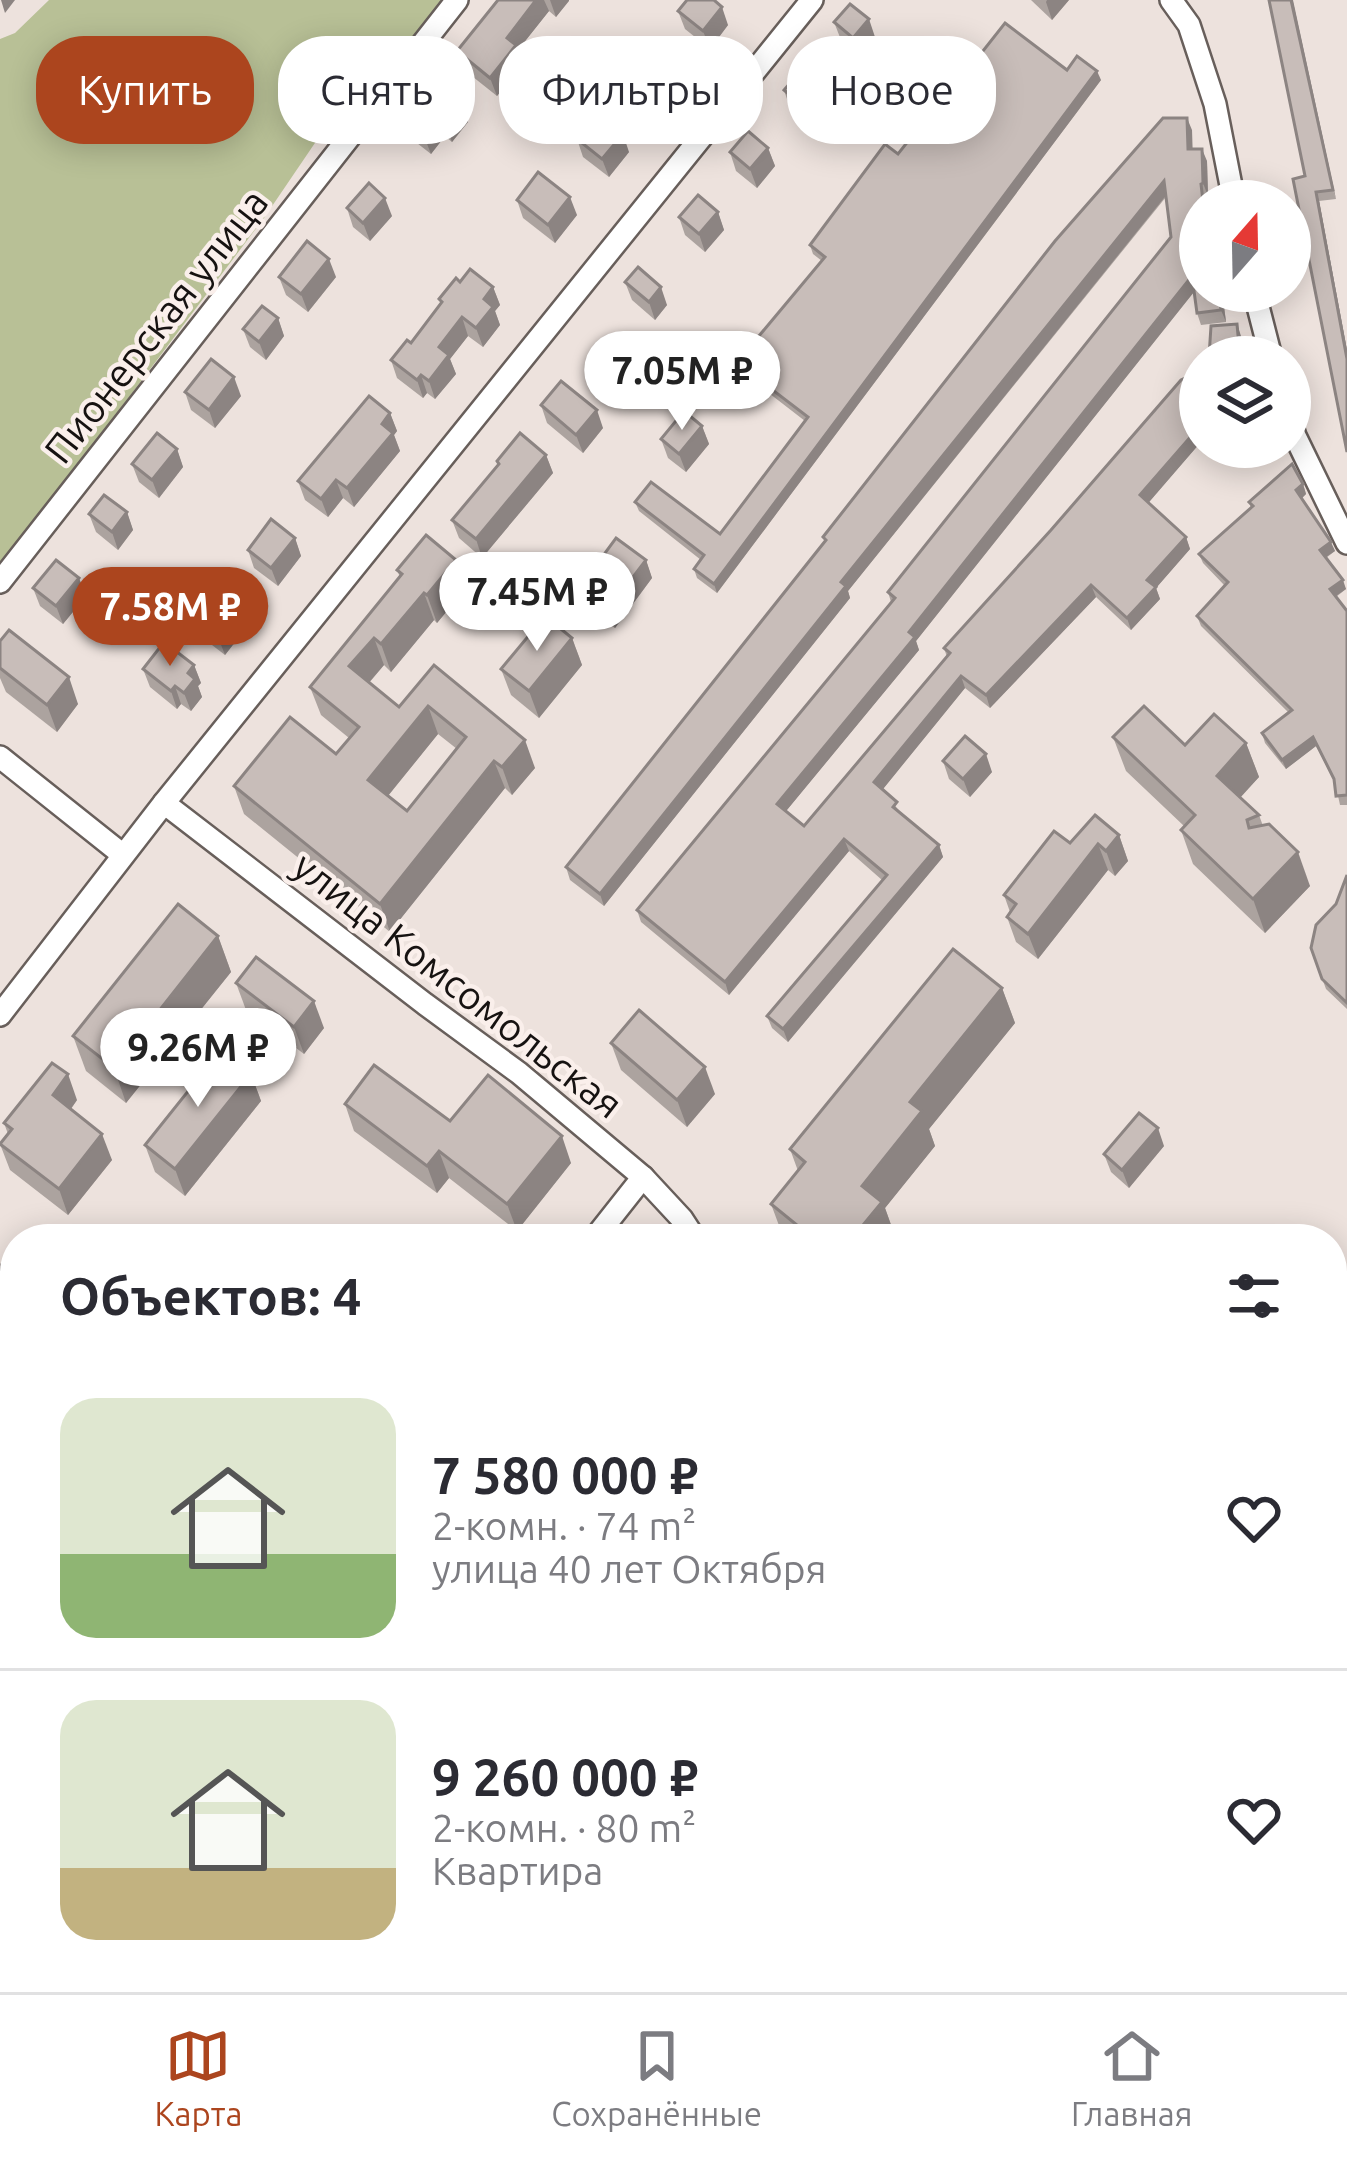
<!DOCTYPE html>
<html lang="ru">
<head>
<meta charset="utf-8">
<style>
	:root { --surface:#fff; --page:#f2f2f3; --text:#2b2b33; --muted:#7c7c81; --line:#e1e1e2; --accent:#ac451e }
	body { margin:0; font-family:Ubuntu,sans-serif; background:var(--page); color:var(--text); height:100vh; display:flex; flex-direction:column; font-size:45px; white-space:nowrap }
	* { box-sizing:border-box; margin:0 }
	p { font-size:39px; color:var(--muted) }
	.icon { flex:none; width:66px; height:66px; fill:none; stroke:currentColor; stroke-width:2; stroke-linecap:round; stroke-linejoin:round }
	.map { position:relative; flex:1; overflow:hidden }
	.drawer { position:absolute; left:0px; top:1224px; width:1347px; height:768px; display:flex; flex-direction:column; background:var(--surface); border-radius:48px 48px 0 0; box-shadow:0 6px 30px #0003 }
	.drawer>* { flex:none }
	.top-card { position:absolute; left:36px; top:36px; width:1275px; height:108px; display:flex; gap:24px }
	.needle { width:78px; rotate:20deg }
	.fabs { position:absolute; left:1179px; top:180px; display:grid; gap:24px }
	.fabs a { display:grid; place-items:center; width:132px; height:132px; border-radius:50%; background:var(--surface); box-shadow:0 6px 30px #0003; font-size:60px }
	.price { position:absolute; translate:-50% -102px; padding:0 27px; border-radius:42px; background:#fff; color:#222; font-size:39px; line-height:78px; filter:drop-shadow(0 3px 6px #0008) }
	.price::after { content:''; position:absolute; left:50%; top:72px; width:36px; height:27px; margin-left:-18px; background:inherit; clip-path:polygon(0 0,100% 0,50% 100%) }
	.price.active { background:var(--accent); color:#fff }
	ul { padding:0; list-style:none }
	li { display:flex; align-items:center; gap:36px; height:300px; padding:0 60px }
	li+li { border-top:3px solid var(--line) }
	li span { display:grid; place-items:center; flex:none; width:336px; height:240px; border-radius:36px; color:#555 }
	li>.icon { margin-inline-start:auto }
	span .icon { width:144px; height:144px; fill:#fffc; stroke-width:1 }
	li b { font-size:51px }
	h2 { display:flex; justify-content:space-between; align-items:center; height:144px; padding:0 60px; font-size:51px }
	.tag { padding:0 42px; border-radius:48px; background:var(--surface); box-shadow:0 6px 30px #0003; font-size:42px; line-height:108px }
	.tag.active { background:var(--accent); color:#fff }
	.tabs { display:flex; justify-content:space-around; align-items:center; height:168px; border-top:3px solid var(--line); background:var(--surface); font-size:33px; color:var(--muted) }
	.tabs a { display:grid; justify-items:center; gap:6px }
	.tabs .active { color:var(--accent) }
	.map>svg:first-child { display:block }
</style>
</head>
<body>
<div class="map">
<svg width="1347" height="1992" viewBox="0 0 1347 1992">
	<rect width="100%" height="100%" fill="#ede2dd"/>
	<polygon fill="#b8c096" points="49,0 444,0 371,89 319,137 264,218 108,425 78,474 0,578 0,39 15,33"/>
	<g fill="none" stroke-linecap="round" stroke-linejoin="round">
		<g stroke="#685f5b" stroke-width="26">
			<g id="minor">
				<polyline points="1171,0 1189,25 1215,104 1234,201"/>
				<polyline points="1254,291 1271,357"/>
				<polyline points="1290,420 1295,436 1347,543"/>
				<polyline points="0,582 457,0"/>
				<polyline points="0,757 123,855"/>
				<polyline points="164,803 425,1004 519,1073 643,1177 682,1219 695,1239"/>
				<polyline points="0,1015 164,803 812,0"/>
				<polyline points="594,1239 643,1177"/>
				<polyline points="0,1821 15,1813"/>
				<polyline points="741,1977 749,1992"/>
			</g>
		</g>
		<g stroke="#685f5b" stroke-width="32">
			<g id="tertiary">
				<polyline points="0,1736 15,1763"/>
				<polyline points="135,1977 143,1992"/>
			</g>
		</g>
		<use href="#minor" stroke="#fff" stroke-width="21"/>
		<use href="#tertiary" stroke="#fff" stroke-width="27"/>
	</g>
	<g fill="#aca39f" fill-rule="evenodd">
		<polygon points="498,0 569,0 556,17 549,11 518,50 523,63 497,96 463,69 457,51"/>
		<polygon points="1031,0 1069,0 1052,20"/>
		<polygon points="1269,0 1336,199 1319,201 1347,350 1347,452 1305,176"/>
		<polygon points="678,11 728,25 710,49 685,29"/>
		<polygon points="834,22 875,37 860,56 841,40"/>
		<polygon points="672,70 679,88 658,115 633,95 626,77"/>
		<polygon points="1067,70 1101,80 717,593 697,578 694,569 701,560 639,511 635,502 720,534 805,421 757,384 752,389 737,376 733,367 822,261 813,254 810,245 898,154 938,108"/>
		<polygon points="431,80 468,122 452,142 445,136 431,154 408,136 401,118"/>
		<polygon points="784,90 832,103 812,126 790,108"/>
		<polygon points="1192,130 1192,149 1207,161 1208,196 1200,201 1222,291 1226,322 1201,325 1197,313 1194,292 916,641 919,650 786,811 804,826 947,657 944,648 1200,371 1200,443 1148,503 1186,537 1190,549 1156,588 1160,599 1131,630 1096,597 990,708 965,688 882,790 901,813 939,845 943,857 788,1042 772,1028 767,1016 882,880 849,851 729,995 641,922 637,910 891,602 888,592 1171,237 1166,197 848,591 850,598 604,906 570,880 566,867 825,542 823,537"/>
		<polygon points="577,139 629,152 609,177 583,157"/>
		<polygon points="768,148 775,166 757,188 736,171 730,152"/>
		<polygon points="517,200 577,215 555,243 523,218"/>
		<polygon points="347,208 392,216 370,241 353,227"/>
		<polygon points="718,212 724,230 705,252 685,235 679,217"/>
		<polygon points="279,277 336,277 308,312 286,295"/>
		<polygon points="460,282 493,287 500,305 495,311 500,325 483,347 468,336 450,359 456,374 435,399 427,393 423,398 397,378 391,360 411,343 441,304 439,299"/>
		<polygon points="625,282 667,305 655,320 632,300"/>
		<polygon points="278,318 284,336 266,360 250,347 243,329"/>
		<polygon points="185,392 241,396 215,428 191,410"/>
		<polygon points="541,405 603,428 583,453 547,423"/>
		<polygon points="390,413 397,431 394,435 400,451 354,507 343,498 328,517 305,500 298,481"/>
		<polygon points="702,426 709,444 686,472 668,458 661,439"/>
		<polygon points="177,449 183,467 159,498 139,482 132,464"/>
		<polygon points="546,455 553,473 482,558 459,538 452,520 498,465 497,461"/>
		<polygon points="1303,484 1306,494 1302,498 1335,551 1326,558 1346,589 1336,597 1347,611 1347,805 1340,805 1335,782 1316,746 1286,769 1265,743 1262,733 1289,713 1201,626 1197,616 1225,586 1203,563 1199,554 1251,508 1249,502"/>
		<polygon points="127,512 133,530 118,550 96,532 89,514"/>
		<polygon points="295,538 301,556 278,586 254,568 248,550"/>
		<path d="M456 560 466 588 437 623 434 620 391 672 384 665 369 683 399 707 434 665 535 768 512 795 505 788 390 932 244 814 234 786 336 754 349 738 321 715 310 687 400 577 397 570ZM438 734 457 749 407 811 388 796Z"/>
		<polygon points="646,560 652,578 615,628 600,618 593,627 571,611 564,593"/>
		<polygon points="33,588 86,596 63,624 40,606"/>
		<polygon points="193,617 253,619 225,655 199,635"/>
		<polygon points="572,638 582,665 539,718 511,695 501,669"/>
		<polygon points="0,641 78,704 57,732 6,692 0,678"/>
		<polygon points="194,665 201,683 198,686 202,697 191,711 181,704 177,709 150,687 143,669"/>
		<polygon points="1113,737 1185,745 1246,743 1259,777 1240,797 1259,815 1263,826 1310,886 1265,933 1193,864 1181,830 1184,826 1126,771"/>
		<polygon points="943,761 992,772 970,797 949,779"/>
		<polygon points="1119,835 1128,861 1115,876 1108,870 1038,959 1016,942 1007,917 1010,912 1004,895 1070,843"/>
		<polygon points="1347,875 1347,1009 1326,989 1311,948 1336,904"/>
		<polygon points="218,936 231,972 126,1103 86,1071 73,1036"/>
		<polygon points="236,983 324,1028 304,1054 246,1010"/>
		<polygon points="1002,988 1015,1023 929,1129 935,1146 885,1208 895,1236 893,1239 784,1239 771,1204 798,1171 790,1149"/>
		<polygon points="611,1043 715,1094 687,1127 621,1070"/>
		<polygon points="251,1074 261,1101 185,1196 155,1172 145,1145"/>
		<polygon points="77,1100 71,1109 112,1160 68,1215 10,1170 0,1144 8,1134 4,1123"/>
		<polygon points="345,1104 450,1121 571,1163 517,1231 449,1178 437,1193 354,1131"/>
		<polygon points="1164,1146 1129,1188 1111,1172 1104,1154"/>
		<polygon points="0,1265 15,1273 15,1346 0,1345"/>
		<polygon points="1347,1442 1347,1768 1332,1743 1332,1451"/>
		<polygon points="15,1470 15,1549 0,1525 0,1479"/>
		<polygon points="230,1977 320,1977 294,1992 249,1992 246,1986 237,1990"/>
		<polygon points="569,1977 633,1977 642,1992 578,1992"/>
		<polygon points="746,1977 822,1977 796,1992 752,1992"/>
		<polygon points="929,1977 1095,1977 1101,1992 903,1992"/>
	</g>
	<g fill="#8c8482">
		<polygon points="1,0 15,0 5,13"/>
		<polygon points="536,0 544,0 549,11 518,50 523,63 497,96 490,78 507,38"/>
		<polygon points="550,0 569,0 569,1 556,17"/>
		<polygon points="1047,0 1069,0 1052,20 1046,2"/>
		<polygon points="1291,0 1293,0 1336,199 1333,190"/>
		<polygon points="722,7 728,25 710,49 703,31"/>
		<polygon points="869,19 875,37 860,56 853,38"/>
		<polygon points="672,70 679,88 658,115 651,97"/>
		<polygon points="1097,71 1101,80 717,593 714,584"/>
		<polygon points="825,85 832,103 812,126 805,108"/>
		<polygon points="461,104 468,122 452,142 446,124"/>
		<polygon points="438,118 445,136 431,154 424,136"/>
		<polygon points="1187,118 1192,130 1193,162 1188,149"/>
		<polygon points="623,134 629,152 609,177 602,159"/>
		<polygon points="768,148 775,166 757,188 750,169"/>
		<polygon points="1202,149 1207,161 1208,196 1203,183"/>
		<polygon points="1164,181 1168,193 848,591 850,598 604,906 600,894 841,582"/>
		<polygon points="1316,192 1319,201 1347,350 1347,359"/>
		<polygon points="570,197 577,215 555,243 548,225"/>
		<polygon points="385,198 392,216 370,241 363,223"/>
		<polygon points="718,212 724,230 705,252 699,234"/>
		<polygon points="329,259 336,277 308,312 301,294"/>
		<polygon points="1192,276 1197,288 916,641 919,650 782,816 777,804 909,632"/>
		<polygon points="493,287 500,305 495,311 500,325 483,347 476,328 484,299"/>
		<polygon points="661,287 667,305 655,320 649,302"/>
		<polygon points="1219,291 1222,291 1226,322 1221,310"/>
		<polygon points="462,317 468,336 450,359 456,374 435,399 429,381 439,347"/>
		<polygon points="278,318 284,336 266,360 259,342"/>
		<polygon points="1237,324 1241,336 1243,357 1240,357"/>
		<polygon points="421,375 427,393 423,398 417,380"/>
		<polygon points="753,375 757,384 752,389 749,380"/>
		<polygon points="234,377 241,396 215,428 209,410"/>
		<polygon points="597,410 603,428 583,453 576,435"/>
		<polygon points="390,413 397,431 394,435 400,451 354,507 347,488 382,424"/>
		<polygon points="702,426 709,444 686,472 679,454"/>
		<polygon points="1200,426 1200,443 1144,508 1140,495"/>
		<polygon points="177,449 183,467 159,498 152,480"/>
		<polygon points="546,455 553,473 482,558 476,539"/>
		<polygon points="336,480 343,498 328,517 321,499"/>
		<polygon points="1303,484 1306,494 1300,500 1296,490"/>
		<polygon points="127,512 133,530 118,550 112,532"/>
		<polygon points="1186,537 1190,549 1156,588 1160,599 1131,630 1127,618 1147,580"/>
		<polygon points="295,538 301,556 278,586 271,568"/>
		<polygon points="1331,542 1335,551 1323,559 1320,550"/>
		<polygon points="456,560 466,588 437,623 427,595"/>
		<polygon points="646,560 652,578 615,628 608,610"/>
		<polygon points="79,578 86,596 63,624 56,606"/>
		<polygon points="1343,580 1346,589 1333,598 1330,589"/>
		<polygon points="1091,585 1096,597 990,708 986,695"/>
		<polygon points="424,593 434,620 391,672 381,644"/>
		<polygon points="593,599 600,618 593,627 586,609"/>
		<polygon points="246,601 253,619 225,655 218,637"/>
		<polygon points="374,638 384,665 359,694 349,666"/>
		<polygon points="572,638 582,665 539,718 529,691"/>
		<polygon points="194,665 201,683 198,686 202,697 191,711 184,693 188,673"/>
		<polygon points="961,676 965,688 879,794 874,782"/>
		<polygon points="69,677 78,704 57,732 47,705"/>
		<polygon points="175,686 181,704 177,709 171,691"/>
		<polygon points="428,706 438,734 378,808 368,780"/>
		<polygon points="1313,737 1316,746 1286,769 1282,760"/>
		<polygon points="525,740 535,768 512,795 502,767"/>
		<polygon points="1246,743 1259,777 1230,809 1217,776"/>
		<polygon points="986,754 992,772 970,797 963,779"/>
		<polygon points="494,761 505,788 390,932 380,904"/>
		<polygon points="1119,835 1128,861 1115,876 1106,851"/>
		<polygon points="844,839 849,851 729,995 725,982"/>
		<polygon points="1098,844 1108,870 1038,959 1028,934"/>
		<polygon points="939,845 943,857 788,1042 783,1029"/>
		<polygon points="1298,852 1310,886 1265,933 1253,899"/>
		<polygon points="218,936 231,972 126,1103 114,1068"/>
		<polygon points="1002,988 1015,1023 929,1129 935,1146 885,1208 895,1236 893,1239 869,1239 863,1225 862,1186 910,1102"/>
		<polygon points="314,1001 324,1028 304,1054 294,1027"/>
		<polygon points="705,1067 715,1094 687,1127 677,1100"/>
		<polygon points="68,1074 77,1100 62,1121 53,1095"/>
		<polygon points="251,1074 261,1101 185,1196 175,1169"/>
		<polygon points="1158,1128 1164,1146 1129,1188 1122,1170"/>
		<polygon points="102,1134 112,1160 68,1215 59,1189"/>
		<polygon points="562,1136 571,1163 517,1231 507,1204"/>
		<polygon points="439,1151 449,1178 437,1193 427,1166"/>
		<polygon points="10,1300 15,1314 15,1329 9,1313"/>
		<polygon points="1347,1834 1347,1867 1332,1876 1332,1843"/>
	</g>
	<g fill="#c8bdb9" stroke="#8c8482" stroke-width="3" fill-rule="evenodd">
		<polygon points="498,0 536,0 507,38 516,45 490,78 457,51"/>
		<polygon points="687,0 714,0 722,7 703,31 678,11"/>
		<polygon points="1269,0 1291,0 1333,190 1316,192 1347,359 1347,452 1293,179 1305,176"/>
		<polygon points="850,4 869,19 853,38 834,22"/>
		<polygon points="1005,23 1067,70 1077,56 1097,71 714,584 694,569 704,555 635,502 651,482 720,534 808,417 753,375 749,380 733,367 825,257 810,245 885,144 898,154 936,106 938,108"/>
		<polygon points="647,50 672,70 651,97 626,77"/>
		<polygon points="804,67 825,85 805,108 784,90"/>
		<polygon points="431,80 461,104 446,124 438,118 424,136 401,118"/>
		<polygon points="597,114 623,134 602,159 577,139"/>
		<polygon points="1163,118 1187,118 1188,149 1202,149 1203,183 1201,184 1203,201 1200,201 1200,291 1219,291 1221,310 1197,313 1192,276 909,632 915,637 777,804 804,826 950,653 944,648 1051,530 1181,380 1200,371 1200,426 1140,495 1186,537 1147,580 1156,587 1127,618 1091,585 986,695 961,676 874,782 897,802 893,807 939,845 783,1029 767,1016 887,875 844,839 725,982 637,910 895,598 888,592 1171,237 1164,181 841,582 846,586 600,894 566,867 826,540 823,537 1055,241"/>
		<polygon points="748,131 768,148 750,169 730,152"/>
		<polygon points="538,172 570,197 548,225 517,200"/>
		<polygon points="369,183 385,198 363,223 347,208"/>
		<polygon points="698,195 718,212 699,234 679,217"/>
		<polygon points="307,241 329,259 301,294 279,277"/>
		<polygon points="638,267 661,287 649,302 625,282"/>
		<polygon points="470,269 493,287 484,299 493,307 476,328 462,317 439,347 449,355 429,381 421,375 417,380 391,360 407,340 411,343 442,302 439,299 456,278 460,282"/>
		<polygon points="262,306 278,318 259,342 243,329"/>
		<polygon points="1237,324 1240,357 1209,357 1211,326"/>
		<polygon points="211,359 234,377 209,410 185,392"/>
		<polygon points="561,381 597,410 576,435 541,405"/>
		<polygon points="369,396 390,413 382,424 393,433 347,488 336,480 321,499 298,481"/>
		<polygon points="684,411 702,426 679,454 661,439"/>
		<polygon points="157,433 177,449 152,480 132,464"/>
		<polygon points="520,433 546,455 476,539 452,520 499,464 497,461"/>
		<polygon points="1292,464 1303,484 1296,490 1331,542 1320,550 1343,580 1330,589 1347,611 1347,795 1336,796 1334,779 1313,737 1282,760 1262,733 1292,710 1197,616 1228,582 1199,554 1253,506 1249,502"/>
		<polygon points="104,495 127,512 112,532 89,514"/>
		<polygon points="271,519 295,538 271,568 248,550"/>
		<path d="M426 535 456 560 427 595 424 593 381 644 374 638 349 666 399 707 434 665 525 740 502 767 494 761 380 904 234 786 290 717 336 754 359 727 310 687 402 574 397 570ZM428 706 466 737 407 811 368 780Z"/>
		<polygon points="616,538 646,560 608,610 593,599 586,609 564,593 581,569 589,575"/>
		<polygon points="56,560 79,578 56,606 33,588"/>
		<polygon points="221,581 246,601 218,637 193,617"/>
		<polygon points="545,616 572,638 529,691 501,669"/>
		<polygon points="9,630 69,677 47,705 0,668 0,641"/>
		<polygon points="164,642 194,665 188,673 195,679 184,693 175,686 171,691 143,669"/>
		<polygon points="1144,706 1185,745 1214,714 1246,743 1217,776 1259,815 1247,820 1249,828 1269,824 1298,852 1253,899 1181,830 1195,815 1113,737"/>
		<polygon points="965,736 986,754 963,779 943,761"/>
		<polygon points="1095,815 1119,835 1106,851 1098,844 1028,934 1007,917 1016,904 1004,895 1054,831 1070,843"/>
		<polygon points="1347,875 1347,1003 1322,979 1311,948 1316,925 1336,904"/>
		<polygon points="178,904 218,936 114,1068 73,1036"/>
		<polygon points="953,949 1002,988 910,1102 922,1111 862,1186 882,1202 863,1225 881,1239 814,1239 771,1204 805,1162 790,1149"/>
		<polygon points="256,957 314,1001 294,1027 236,983"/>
		<polygon points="639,1010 705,1067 677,1100 611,1043"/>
		<polygon points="221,1050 251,1074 175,1169 145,1145"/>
		<polygon points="52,1063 68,1074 53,1095 102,1134 59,1189 0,1144 12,1129 4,1123"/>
		<polygon points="374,1065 450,1121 488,1075 562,1136 507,1204 439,1151 427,1166 345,1104"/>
		<polygon points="1139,1113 1158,1128 1122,1170 1104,1154"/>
		<polygon points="0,1265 12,1265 11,1277 15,1278 15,1301 10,1300 9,1313 0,1312"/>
		<polygon points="15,1377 15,1394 8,1380"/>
		<polygon points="1347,1442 1347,1755 1332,1729 1332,1451"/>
		<polygon points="15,1470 15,1538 0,1514 0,1479"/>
		<polygon points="1332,1806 1347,1830 1347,1834 1332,1843"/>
		<polygon points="0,1916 15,1943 15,1977 34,1977 43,1992 0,1991"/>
		<polygon points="246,1977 265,1977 251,1985"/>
		<polygon points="580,1977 633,1977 642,1992 589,1992"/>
		<polygon points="751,1977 780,1977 758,1989"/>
		<polygon points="929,1977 1023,1977 997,1992 903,1992"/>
		<polygon points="1190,1977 1235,1977 1243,1992 1198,1992"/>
	</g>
	<g text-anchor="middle" stroke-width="9" stroke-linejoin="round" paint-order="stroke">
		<g font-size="39" fill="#161211" stroke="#faefeb">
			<text transform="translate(156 326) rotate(-52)" y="14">Пионерская улица</text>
			<text transform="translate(458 985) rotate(38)" y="14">улица Комсомольская</text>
		</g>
	</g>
</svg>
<div class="fabs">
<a><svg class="needle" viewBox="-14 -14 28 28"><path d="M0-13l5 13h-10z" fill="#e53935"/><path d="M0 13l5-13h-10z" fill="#7c7c81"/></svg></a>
<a><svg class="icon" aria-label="layers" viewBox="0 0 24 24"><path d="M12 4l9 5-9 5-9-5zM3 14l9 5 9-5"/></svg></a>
</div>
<b class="price" style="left:682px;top:433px">7.05M ₽</b>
<b class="price" style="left:537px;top:654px">7.45M ₽</b>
<b class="price active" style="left:170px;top:669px">7.58M ₽</b>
<b class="price" style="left:198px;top:1110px">9.26M ₽</b>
<div class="top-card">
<a class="tag active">Купить</a>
<a class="tag">Снять</a>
<a class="tag">Фильтры</a>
<a class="tag">Новое</a>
</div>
<section class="drawer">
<h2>Объектов: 4<svg class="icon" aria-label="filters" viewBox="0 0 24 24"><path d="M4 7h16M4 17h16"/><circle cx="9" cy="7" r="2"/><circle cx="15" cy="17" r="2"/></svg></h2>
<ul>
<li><span style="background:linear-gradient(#dfe7d0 65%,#8fb573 0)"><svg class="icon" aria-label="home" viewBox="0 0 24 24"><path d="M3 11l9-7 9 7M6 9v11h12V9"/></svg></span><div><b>7 580 000 ₽</b><p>2-комн. · 74 m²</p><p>улица 40 лет Октября</p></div><svg class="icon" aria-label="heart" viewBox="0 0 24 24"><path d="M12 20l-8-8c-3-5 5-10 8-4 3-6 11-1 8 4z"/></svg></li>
<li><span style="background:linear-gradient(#dfe7d0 70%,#c2b280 0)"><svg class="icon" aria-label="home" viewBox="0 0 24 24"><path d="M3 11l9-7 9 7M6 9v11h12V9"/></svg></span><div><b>9 260 000 ₽</b><p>2-комн. · 80 m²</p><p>Квартира</p></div><svg class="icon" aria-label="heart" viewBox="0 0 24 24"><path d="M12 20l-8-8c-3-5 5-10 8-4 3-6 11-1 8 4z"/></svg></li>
</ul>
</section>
</div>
<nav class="tabs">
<a class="active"><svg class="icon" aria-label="map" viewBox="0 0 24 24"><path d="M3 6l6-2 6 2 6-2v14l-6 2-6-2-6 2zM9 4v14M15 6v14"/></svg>Карта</a>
<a><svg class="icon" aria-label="saved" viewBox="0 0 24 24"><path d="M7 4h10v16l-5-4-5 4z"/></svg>Сохранённые</a>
<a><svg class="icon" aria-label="home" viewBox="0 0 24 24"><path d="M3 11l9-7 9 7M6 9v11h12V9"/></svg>Главная</a>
</nav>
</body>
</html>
